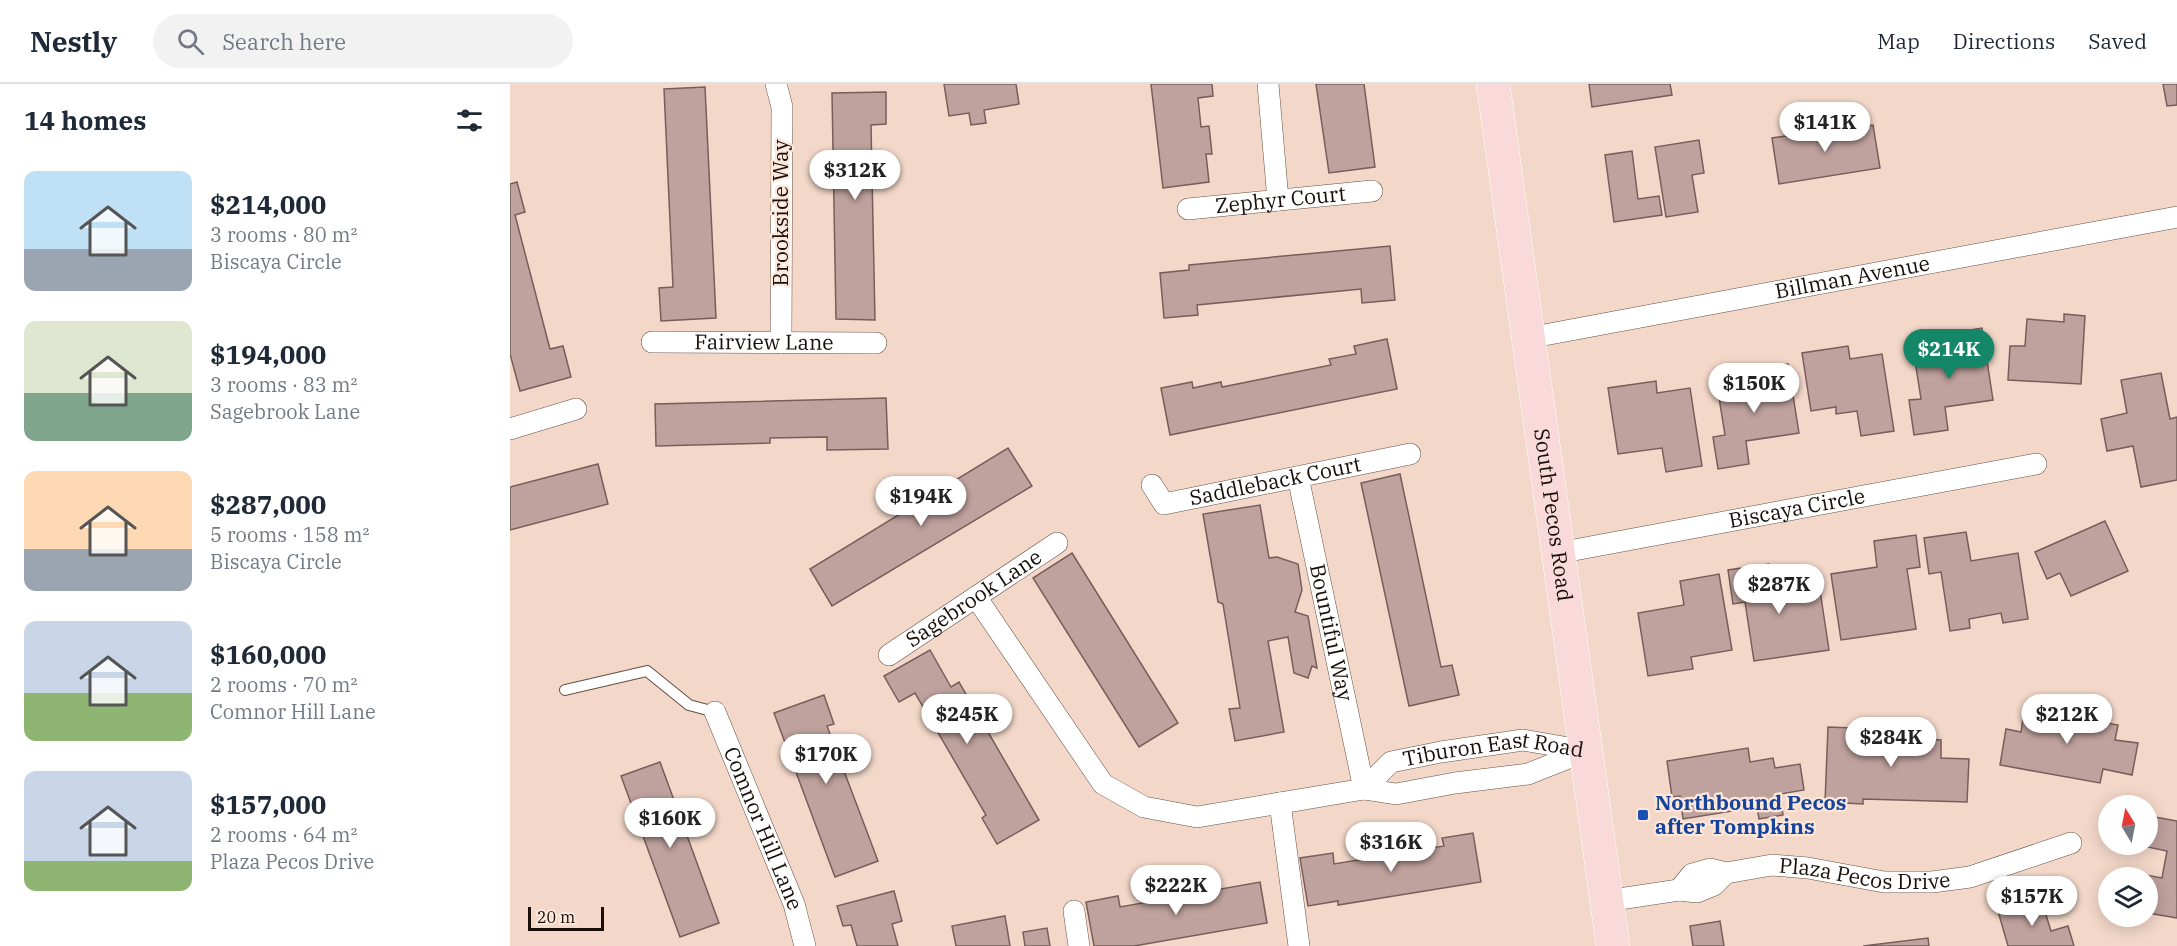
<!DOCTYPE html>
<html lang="en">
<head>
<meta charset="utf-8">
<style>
	:root { --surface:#fff; --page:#f2f2f3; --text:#1f2937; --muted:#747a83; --line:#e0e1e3; --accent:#138767 }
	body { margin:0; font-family:"IBM Plex Serif",serif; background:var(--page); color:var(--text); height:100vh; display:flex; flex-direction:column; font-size:22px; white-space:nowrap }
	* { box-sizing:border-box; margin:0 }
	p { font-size:20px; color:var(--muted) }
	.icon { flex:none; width:33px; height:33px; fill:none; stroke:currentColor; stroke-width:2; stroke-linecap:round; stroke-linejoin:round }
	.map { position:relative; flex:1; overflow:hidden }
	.panel { display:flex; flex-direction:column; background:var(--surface); width:510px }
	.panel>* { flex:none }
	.needle { width:39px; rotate:350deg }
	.fabs { position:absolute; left:1588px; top:711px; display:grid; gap:12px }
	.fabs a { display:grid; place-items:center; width:60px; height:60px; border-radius:50%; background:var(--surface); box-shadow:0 3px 15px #0003; font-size:30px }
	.scale { position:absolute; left:18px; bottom:15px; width:76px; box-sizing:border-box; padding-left:6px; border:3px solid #180f0a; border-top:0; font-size:16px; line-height:21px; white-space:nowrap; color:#180f0a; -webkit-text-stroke:4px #fce7da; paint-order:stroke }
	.price { position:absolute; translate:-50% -51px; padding:0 14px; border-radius:21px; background:#fff; color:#222; font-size:20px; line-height:39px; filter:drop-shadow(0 2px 3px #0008) }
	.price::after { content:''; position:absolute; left:50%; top:36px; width:18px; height:14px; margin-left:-9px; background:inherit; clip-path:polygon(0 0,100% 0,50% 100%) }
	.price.current { background:var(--accent); color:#fff }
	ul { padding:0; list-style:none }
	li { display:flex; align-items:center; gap:18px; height:150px; padding:0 24px }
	li span { display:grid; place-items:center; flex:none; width:168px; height:120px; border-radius:12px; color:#555 }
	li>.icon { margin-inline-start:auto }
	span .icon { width:72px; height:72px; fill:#fffc; stroke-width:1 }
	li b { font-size:26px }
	h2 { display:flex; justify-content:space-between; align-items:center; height:72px; padding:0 24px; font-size:26px }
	header { display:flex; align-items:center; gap:36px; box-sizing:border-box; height:84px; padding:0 30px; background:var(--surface); border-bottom:2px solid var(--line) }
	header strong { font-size:28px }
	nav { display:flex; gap:33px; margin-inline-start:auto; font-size:21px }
	.search { width:420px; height:54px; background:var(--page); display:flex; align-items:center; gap:15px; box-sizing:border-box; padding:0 21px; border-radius:33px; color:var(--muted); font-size:22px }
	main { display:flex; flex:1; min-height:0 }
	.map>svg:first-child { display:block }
</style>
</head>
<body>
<header>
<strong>Nestly</strong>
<div class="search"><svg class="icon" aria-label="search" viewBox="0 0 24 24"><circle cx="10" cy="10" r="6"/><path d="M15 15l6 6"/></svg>Search here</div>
<nav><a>Map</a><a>Directions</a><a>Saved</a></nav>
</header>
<main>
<section class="panel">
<h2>14 homes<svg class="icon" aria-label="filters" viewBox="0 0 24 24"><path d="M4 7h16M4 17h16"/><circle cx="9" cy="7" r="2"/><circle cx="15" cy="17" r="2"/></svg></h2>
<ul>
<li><span style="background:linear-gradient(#bfe0f5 65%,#9aa5b1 0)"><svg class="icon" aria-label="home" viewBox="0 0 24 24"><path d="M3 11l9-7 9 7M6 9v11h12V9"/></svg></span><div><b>$214,000</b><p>3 rooms · 80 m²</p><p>Biscaya Circle</p></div></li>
<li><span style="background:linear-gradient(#dfe7d0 60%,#7fa58c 0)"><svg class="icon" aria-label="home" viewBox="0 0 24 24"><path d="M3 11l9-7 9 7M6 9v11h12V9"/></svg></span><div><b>$194,000</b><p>3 rooms · 83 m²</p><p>Sagebrook Lane</p></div></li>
<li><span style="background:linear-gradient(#ffd9b3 65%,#9aa5b1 0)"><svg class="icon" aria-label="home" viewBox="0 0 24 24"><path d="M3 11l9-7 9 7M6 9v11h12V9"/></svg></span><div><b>$287,000</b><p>5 rooms · 158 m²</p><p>Biscaya Circle</p></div></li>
<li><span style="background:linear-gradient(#c9d6e8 60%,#8fb573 0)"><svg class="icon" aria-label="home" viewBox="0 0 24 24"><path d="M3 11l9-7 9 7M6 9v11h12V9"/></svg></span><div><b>$160,000</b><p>2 rooms · 70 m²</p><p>Comnor Hill Lane</p></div></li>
<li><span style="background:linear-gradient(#c9d6e8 75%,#8fb573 0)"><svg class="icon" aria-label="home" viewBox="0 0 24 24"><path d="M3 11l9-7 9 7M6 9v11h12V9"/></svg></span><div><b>$157,000</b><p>2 rooms · 64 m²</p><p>Plaza Pecos Drive</p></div></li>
</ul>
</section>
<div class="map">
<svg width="1667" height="862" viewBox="0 0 1667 862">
	<rect width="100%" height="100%" fill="#f3d8c9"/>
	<g fill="#bfa19d" stroke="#785d5a" stroke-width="1.5">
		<polygon points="434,0 506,0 509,20 474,26 476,39 461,41 459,29 439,32"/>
		<polygon points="641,0 702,0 703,12 688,14 691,43 699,42 702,70 696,70 699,98 653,104"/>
		<polygon points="806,0 854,0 865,83 819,89"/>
		<polygon points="1079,0 1160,0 1162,11 1082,23"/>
		<polygon points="1653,0 1667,0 1667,21 1657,22"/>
		<polygon points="195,3 206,234 151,237 149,204 163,203 154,5"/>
		<polygon points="376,8 376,40 361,41 365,236 326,235 322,9"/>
		<polygon points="1322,34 1324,46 1363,41 1370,84 1269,100 1262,54 1310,47 1309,36"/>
		<polygon points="1189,56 1194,89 1182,91 1188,128 1156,133 1145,63"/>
		<polygon points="1122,67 1128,115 1149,112 1152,131 1104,138 1095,71"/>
		<polygon points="7,98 15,128 5,131 40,265 53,262 61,293 10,307 0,270 0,100"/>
		<polygon points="880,162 885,216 852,219 851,205 687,221 688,231 654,234 650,189 679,186 679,181"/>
		<polygon points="1554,230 1575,232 1571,300 1498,296 1500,262 1515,262 1517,235 1554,238"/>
		<polygon points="1472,244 1483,316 1435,323 1438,346 1404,351 1399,316 1411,315 1403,264 1455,257 1453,247"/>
		<polygon points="877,255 887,305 660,351 651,304 682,298 683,304 711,298 712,303 821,281 819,275 846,270 844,262"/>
		<polygon points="1338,262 1340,275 1372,270 1384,347 1351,352 1347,327 1326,330 1326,323 1301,327 1292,269"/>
		<polygon points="1278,280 1289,349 1236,357 1239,380 1208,385 1203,353 1215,351 1207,301 1259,293 1257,284"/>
		<polygon points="1651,289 1660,335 1667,333 1667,396 1631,403 1623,362 1597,367 1591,335 1617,329 1611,296"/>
		<polygon points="1146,297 1147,309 1180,304 1192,382 1156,388 1152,364 1108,370 1098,304"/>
		<polygon points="376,314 378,365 317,366 317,353 260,354 260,359 146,362 145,320"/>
		<polygon points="498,364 522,402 322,522 300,485"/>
		<polygon points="88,380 98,420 0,446 0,403"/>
		<polygon points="890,390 931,583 942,581 949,611 899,622 851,399"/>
		<polygon points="750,421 759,474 767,473 788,480 792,506 785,528 798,532 807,584 802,582 798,594 784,589 778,553 758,557 774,648 725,657 719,625 730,624 713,520 708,518 693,430"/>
		<polygon points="1595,437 1618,487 1561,512 1550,489 1537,495 1525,468"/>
		<polygon points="1456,448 1461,477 1508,469 1518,535 1493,539 1491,529 1459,535 1460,544 1440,547 1431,488 1419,490 1414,454"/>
		<polygon points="1406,451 1410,483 1397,485 1406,545 1331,556 1321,490 1367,483 1364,457"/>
		<polygon points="562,469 668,639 629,663 523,494"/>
		<polygon points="1259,480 1263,507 1309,500 1319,566 1244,577 1235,518 1223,520 1218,486"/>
		<polygon points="1209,490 1222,566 1181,573 1183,585 1138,592 1128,529 1174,521 1170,497"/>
		<polygon points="420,566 441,603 449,598 529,736 487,760 472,734 476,731 405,609 389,618 374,592"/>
		<polygon points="314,611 324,640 317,642 368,777 325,793 264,629"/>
		<polygon points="1550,618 1578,623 1576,635 1608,641 1605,656 1628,659 1622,691 1593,685 1590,699 1490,681 1496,645 1511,648 1515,621 1548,626"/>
		<polygon points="1318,643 1415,647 1415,655 1431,656 1431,674 1459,675 1457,718 1353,715 1353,720 1315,718"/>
		<polygon points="1238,664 1240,678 1263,674 1265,684 1290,680 1294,706 1270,710 1273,731 1249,735 1247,723 1173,735 1170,712 1162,713 1157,677"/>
		<polygon points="150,678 209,839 170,853 111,692"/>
		<polygon points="1639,732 1667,737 1667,834 1638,829 1638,794 1624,794 1625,789 1652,794 1657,767 1633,762 1638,760"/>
		<polygon points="963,749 971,798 828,821 828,817 798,822 790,774 823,769 824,780 934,762 932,754"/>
		<polygon points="750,798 757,839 624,862 584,862 576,818 608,812 610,823"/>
		<polygon points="384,807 392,837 382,840 388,862 347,862 341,841 333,842 327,822"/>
		<polygon points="1531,815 1541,847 1558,842 1564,862 1498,862 1488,827"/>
		<polygon points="495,832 500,862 446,862 442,842"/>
		<polygon points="1210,837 1214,862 1183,862 1180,842"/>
		<polygon points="537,844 540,862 515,862 513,848"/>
		<polygon points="1418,854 1419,862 1353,862"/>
	</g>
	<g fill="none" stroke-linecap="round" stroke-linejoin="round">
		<g stroke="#665043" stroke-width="12">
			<polyline id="service" points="55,606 137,587 179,621 205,628"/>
		</g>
		<g stroke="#665043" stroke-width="22">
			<g id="minor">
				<polyline points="266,0 272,23 271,259"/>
				<polyline points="758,0 768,116"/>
				<path id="s1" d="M678 125 862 107"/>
				<path id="s2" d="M1018 254 1667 133"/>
				<path id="s3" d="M142 258 366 259"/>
				<polyline points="0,345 66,325"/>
				<path id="s4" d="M788 393 854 705"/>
				<path id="s5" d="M642 401 654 420 900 370"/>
				<path id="s6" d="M1048 469 1526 380"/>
				<polyline points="466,513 593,700 634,723 687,733 854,705 886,710 945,699 1018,690 1076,667"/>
				<path id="s7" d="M379 571 547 459"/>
				<path id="s8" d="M205 628 284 820 295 862"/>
				<path id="s9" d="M854 705 881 678 931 668 1013 656 1076 667"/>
				<polyline points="770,719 789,862"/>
				<path id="s10" d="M1169 806 1182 790 1200 785 1216 789 1262 781 1298 784 1374 798H1422L1460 793 1561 759"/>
				<polyline points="1096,817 1169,806 1187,808 1204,801 1216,789"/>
				<polyline points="564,827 569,862"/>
			</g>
		</g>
		<g stroke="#fff" stroke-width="34">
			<g id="primary">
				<path id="s11" d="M983 0 1103 862"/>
			</g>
		</g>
		<use href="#service" stroke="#fff" stroke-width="10"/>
		<use href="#minor" stroke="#fff" stroke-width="21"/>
		<use href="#primary" stroke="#f9d9d9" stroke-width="33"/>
	</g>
	<rect fill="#1a4fb4" stroke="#fce7da" stroke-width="2" x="1127" y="725" width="12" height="12" rx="3"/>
	<g text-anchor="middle" stroke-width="4.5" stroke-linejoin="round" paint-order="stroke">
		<g font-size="21" fill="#180f0a" stroke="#fce7da">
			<text dy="7" stroke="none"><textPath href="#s1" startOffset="93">Zephyr Court</textPath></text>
			<text transform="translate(271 129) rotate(-90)" y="7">Brookside Way</text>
			<text dy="7" stroke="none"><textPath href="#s2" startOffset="330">Billman Avenue</textPath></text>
			<text dy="7" stroke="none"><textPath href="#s3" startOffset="112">Fairview Lane</textPath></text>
			<text dy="7" stroke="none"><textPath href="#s5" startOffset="136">Saddleback Court</textPath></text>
			<text dy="7" stroke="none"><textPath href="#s6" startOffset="243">Biscaya Circle</textPath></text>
			<text dy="7" stroke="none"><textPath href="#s11" startOffset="435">South Pecos Road</textPath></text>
			<text dy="7" stroke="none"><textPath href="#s7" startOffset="102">Sagebrook Lane</textPath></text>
			<text dy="7" stroke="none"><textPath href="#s4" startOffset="159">Bountiful Way</textPath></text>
			<text dy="7" stroke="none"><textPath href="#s9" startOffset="142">Tiburon East Road</textPath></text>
			<text dy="7" stroke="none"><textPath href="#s8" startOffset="126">Comnor Hill Lane</textPath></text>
			<text dy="7" stroke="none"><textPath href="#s10" startOffset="196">Plaza Pecos Drive</textPath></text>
		</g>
		<g font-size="21" font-weight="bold" fill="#164399" stroke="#fce7da" text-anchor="start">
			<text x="1145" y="726">Northbound Pecos<tspan x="1145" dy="24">after Tompkins</tspan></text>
		</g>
	</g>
</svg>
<div class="fabs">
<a><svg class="needle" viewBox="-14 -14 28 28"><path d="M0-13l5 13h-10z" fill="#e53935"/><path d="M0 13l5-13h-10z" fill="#747a83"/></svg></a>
<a><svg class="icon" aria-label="layers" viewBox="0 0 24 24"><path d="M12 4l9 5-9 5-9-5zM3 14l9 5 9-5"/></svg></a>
</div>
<div class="scale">20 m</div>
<b class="price" style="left:1315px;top:69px">$141K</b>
<b class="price" style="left:345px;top:117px">$312K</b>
<b class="price current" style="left:1439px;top:296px">$214K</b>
<b class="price" style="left:1244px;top:330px">$150K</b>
<b class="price" style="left:411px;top:443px">$194K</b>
<b class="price" style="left:1269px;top:531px">$287K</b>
<b class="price" style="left:457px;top:661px">$245K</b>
<b class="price" style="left:1557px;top:661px">$212K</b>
<b class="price" style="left:1381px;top:684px">$284K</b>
<b class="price" style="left:316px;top:701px">$170K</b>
<b class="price" style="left:160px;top:765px">$160K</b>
<b class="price" style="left:881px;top:789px">$316K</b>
<b class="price" style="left:666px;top:832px">$222K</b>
<b class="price" style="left:1522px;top:843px">$157K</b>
</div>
</main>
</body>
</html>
